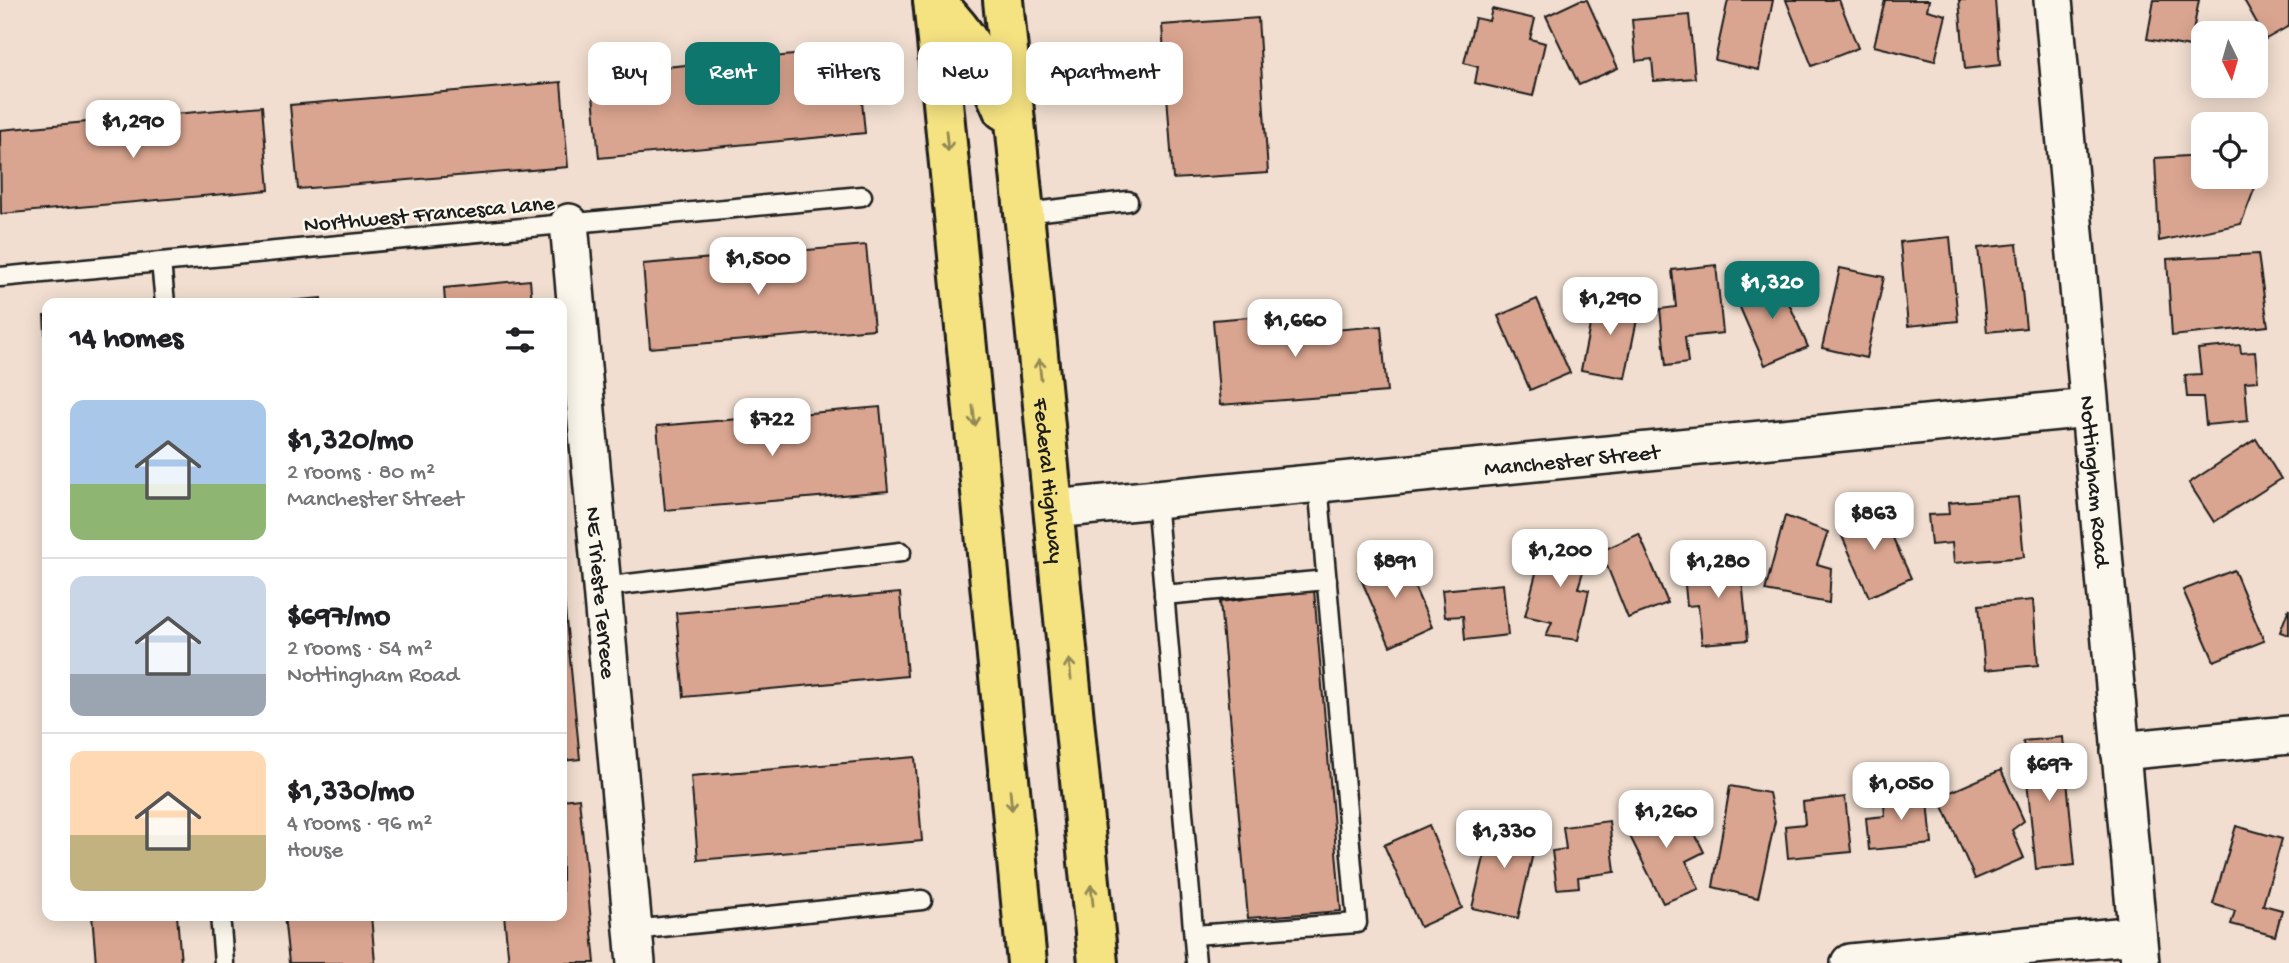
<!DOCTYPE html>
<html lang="en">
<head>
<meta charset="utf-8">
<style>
	:root { --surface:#fff; --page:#f2f2f2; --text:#202124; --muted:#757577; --line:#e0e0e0; --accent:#0f766e }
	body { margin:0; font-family:"Gochi Hand",sans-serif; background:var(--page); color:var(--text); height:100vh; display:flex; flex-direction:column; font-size:26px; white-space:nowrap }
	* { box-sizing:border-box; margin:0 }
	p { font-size:23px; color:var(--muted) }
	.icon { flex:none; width:38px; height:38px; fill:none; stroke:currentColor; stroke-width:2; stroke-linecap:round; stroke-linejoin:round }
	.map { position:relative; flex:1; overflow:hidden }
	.details { position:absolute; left:42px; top:298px; width:525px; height:623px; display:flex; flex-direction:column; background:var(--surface); border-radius:14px; box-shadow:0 4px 18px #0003 }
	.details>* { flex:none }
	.banner { position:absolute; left:588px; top:42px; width:665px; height:63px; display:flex; gap:14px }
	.needle { width:46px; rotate:175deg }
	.tools { position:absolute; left:2191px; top:21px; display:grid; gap:14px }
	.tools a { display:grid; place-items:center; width:77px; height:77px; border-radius:14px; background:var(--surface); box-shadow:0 4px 18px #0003; font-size:35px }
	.price { position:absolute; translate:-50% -60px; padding:0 16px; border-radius:14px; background:#fff; color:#222; font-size:23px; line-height:46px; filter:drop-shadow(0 2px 4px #0008) }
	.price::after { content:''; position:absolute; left:50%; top:42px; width:21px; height:16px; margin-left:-10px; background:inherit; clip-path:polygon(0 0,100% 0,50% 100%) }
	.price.on { background:var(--accent); color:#fff }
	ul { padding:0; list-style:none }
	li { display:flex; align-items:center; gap:21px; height:175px; padding:0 28px }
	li+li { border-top:2px solid var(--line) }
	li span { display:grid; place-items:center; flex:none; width:196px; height:140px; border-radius:14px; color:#555 }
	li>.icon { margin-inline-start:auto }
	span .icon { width:84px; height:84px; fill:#fffc; stroke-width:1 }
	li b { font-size:30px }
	h2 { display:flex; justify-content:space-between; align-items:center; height:84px; padding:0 28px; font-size:30px }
	.pill { padding:0 24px; border-radius:14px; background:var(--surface); box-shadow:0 4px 18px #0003; font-size:24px; line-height:63px }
	.pill.on { background:var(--accent); color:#fff }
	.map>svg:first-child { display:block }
</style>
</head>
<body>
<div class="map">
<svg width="2289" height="963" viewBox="0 0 2289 963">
	<rect width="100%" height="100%" fill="#f1ded0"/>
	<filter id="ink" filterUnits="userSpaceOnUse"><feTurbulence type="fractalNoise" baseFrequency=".0143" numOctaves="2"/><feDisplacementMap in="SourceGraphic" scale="14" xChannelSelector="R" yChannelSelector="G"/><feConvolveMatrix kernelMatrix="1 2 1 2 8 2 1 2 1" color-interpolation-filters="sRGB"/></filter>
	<g filter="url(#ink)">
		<g fill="#daa590" stroke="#1c1c1c" stroke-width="2">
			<polygon points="1580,0 1587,0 1618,68 1579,85 1546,16"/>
			<polygon points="1728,0 1773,0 1759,70 1715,60"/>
			<polygon points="1786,0 1839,0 1858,48 1812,66"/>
			<polygon points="1885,0 1929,0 1927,10 1946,15 1935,61 1874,46"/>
			<polygon points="1959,0 1995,0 2000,65 1965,69"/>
			<polygon points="2154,0 2199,0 2190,47 2147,39"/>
			<polygon points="2244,0 2289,0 2289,26 2266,39"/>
			<polygon points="1492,9 1535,19 1530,39 1545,43 1533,96 1475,83 1478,67 1464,63 1475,18 1489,21"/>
			<polygon points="1689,15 1695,78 1654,81 1652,59 1636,61 1632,20"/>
			<polygon points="1258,18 1268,173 1173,179 1162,25"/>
			<polygon points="857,49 865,133 599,158 591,74"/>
			<polygon points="561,82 568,167 298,189 290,105"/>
			<polygon points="262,106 269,190 1,214 0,130"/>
			<polygon points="2269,151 2241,224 2159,241 2155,158 2203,155 2203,177 2256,177 2256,152"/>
			<polygon points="1950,237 1958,321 1908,326 1900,242"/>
			<polygon points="2017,244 2026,328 1987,332 1978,248"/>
			<polygon points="866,245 874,329 650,348 643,264"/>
			<polygon points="2258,254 2268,326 2172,336 2167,259"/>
			<polygon points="1716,265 1723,333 1685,337 1688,363 1666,366 1660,309 1676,307 1672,270"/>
			<polygon points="1840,268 1884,277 1866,358 1822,348"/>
			<polygon points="1778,278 1808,347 1765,365 1735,296"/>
			<polygon points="530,280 532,303 445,303 444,288"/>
			<polygon points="1596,296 1640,305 1625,378 1581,370"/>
			<polygon points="321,298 321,303 265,303"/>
			<polygon points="1537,299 1570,373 1530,390 1498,316"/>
			<polygon points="1321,311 1322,331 1381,326 1387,392 1220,405 1213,320"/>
			<polygon points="44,316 47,316 47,364"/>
			<polygon points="2240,345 2241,353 2255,352 2258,381 2245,382 2248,421 2206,425 2203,397 2187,397 2185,375 2201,374 2198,349"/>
			<polygon points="880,407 888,491 665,510 657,426"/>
			<polygon points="2256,439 2281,479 2214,522 2189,483"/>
			<polygon points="2018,497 2024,557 1954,563 1952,543 1931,545 1928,515 1949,514 1948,503"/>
			<polygon points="1879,507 1911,578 1869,597 1837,525"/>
			<polygon points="1785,516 1828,532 1817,564 1831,568 1829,603 1765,591"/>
			<polygon points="1639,534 1668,603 1628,618 1601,551"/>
			<polygon points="1545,538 1590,549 1578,588 1589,590 1578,640 1546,636 1552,622 1525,616"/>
			<polygon points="1400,554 1432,627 1390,646 1358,572"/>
			<polygon points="1740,559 1748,640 1702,644 1698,605 1687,606 1683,564"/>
			<polygon points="2234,570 2264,641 2214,661 2183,590"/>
			<polygon points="562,580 580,759 562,761"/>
			<polygon points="1503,584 1508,635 1465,640 1463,616 1445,617 1442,590"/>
			<polygon points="1314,590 1341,911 1248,918 1220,602"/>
			<polygon points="900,593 907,676 684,697 676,613"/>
			<polygon points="2033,600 2038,665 1985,670 1979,605"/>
			<polygon points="2289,608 2289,635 2280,632"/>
			<polygon points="2063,737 2075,865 2036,869 2023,741"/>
			<polygon points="915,757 922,841 698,860 691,776"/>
			<polygon points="2001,770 2024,821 2012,830 2024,858 1975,879 1939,797"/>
			<polygon points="1730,786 1769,793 1775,821 1758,898 1713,887"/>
			<polygon points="1927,790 1932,844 1869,850 1866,818 1885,816 1883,793"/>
			<polygon points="1845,797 1851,852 1788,858 1785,826 1805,824 1803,802"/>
			<polygon points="579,798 595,963 509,963 504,915 562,915 562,800"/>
			<polygon points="1654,805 1661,816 1683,810 1704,852 1686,861 1699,889 1663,903 1622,820"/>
			<polygon points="1494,815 1523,822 1518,845 1534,849 1518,918 1472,908"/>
			<polygon points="1609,821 1615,872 1578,877 1579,887 1557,889 1552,851 1566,849 1563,827"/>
			<polygon points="1429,825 1462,908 1420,927 1384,845"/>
			<polygon points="2236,826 2282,839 2263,905 2282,910 2275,936 2231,924 2235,911 2213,904"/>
			<polygon points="92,915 177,915 181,963 96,963"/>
			<polygon points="284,915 371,915 375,963 289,963"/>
		</g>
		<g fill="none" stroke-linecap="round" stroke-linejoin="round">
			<g stroke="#1c1c1c" stroke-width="23">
				<g id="lane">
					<polyline points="1025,213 1128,201"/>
					<polyline points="161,262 165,303"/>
					<polyline points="0,277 862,196"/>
					<polyline points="1156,499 1196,963"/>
					<polyline points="602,587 901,552"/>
					<polyline points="1164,595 1327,580"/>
					<polyline points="220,915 224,963"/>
					<polyline points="633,930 922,900"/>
					<polyline points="1194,935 1357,923 1318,483"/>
				</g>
			</g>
			<g stroke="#1c1c1c" stroke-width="42">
				<g id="street">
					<path id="s1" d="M2053 0 2140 963"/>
					<path id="s2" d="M569 223 636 963"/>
					<path id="s3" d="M1054 509 2089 408"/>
					<polyline points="2120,751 2289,735"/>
					<polyline points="1850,963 2137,935"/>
				</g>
			</g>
			<g stroke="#1c1c1c" stroke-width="44">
				<g id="primary">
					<polyline points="933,0 1027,963"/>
					<path d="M933 0C970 34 983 64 1003 110"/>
					<path id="s4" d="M1003 0 1098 963"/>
				</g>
			</g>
			<use href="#lane" stroke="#fbf7ec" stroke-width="18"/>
			<use href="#street" stroke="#fbf7ec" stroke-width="37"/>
			<use href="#primary" stroke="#f5e382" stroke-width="38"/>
		</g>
		<defs><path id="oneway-shaft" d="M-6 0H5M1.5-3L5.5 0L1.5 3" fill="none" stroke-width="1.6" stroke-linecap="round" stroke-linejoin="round" transform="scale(1.75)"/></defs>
		<g stroke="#938954">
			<use href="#oneway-shaft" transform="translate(947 141) rotate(84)"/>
			<use href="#oneway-shaft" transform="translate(1040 369) rotate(-96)"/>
			<use href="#oneway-shaft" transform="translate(974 416) rotate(84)"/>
			<use href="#oneway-shaft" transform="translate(1070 669) rotate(-96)"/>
			<use href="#oneway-shaft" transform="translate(1011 800) rotate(84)"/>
			<use href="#oneway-shaft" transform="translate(1092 895) rotate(-96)"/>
		</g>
	</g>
	<g text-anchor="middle" stroke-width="5" stroke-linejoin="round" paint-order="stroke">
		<g font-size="23" fill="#1c1c1c" stroke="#fbf7ec">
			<text transform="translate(429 212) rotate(-5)" y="8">Northwest Francesca Lane</text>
			<text dy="8" stroke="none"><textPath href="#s3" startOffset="520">Manchester Street</textPath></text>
			<text dy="8" stroke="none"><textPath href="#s4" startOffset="483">Federal Highway</textPath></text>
			<text dy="8" stroke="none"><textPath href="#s1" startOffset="483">Nottingham Road</textPath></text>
			<text dy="8" stroke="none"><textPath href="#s2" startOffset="371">NE Trieste Terrece</textPath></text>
		</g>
	</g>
</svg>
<div class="tools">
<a><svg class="needle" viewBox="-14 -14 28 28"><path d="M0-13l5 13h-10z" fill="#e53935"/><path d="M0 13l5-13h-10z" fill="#757577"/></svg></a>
<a><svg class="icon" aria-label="locate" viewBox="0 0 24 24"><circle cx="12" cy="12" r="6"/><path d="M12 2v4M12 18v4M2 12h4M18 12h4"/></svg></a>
</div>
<b class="price" style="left:133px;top:160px">$1,290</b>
<b class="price" style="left:758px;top:297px">$1,500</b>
<b class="price on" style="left:1772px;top:321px">$1,320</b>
<b class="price" style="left:1610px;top:337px">$1,290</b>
<b class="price" style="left:1295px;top:359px">$1,660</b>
<b class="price" style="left:772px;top:458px">$722</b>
<b class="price" style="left:1874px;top:552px">$863</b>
<b class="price" style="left:1560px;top:589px">$1,200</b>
<b class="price" style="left:1395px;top:600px">$891</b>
<b class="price" style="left:1718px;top:600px">$1,280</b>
<b class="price" style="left:2049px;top:803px">$697</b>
<b class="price" style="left:1901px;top:822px">$1,050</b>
<b class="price" style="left:1666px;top:850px">$1,260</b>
<b class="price" style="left:1504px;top:870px">$1,330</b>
<div class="banner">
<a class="pill">Buy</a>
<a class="pill on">Rent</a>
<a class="pill">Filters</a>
<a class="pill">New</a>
<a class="pill">Apartment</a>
</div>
<section class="details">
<h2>14 homes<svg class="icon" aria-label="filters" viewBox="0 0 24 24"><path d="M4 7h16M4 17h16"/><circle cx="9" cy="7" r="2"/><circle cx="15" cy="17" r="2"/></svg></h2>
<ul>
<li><span style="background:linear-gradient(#a9c7e8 60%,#8fb573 0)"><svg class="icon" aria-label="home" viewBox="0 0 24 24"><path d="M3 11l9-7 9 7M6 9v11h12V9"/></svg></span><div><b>$1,320/mo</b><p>2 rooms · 80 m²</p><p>Manchester Street</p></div></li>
<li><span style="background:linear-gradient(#c9d6e8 70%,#9aa5b1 0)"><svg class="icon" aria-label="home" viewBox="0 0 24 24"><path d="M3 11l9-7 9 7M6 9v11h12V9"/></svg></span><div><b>$697/mo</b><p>2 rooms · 54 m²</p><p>Nottingham Road</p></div></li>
<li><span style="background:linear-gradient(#ffd9b3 60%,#c2b280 0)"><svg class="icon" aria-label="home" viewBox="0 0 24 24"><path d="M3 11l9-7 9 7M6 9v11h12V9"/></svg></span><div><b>$1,330/mo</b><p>4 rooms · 96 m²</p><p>House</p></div></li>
</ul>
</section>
</div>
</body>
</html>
